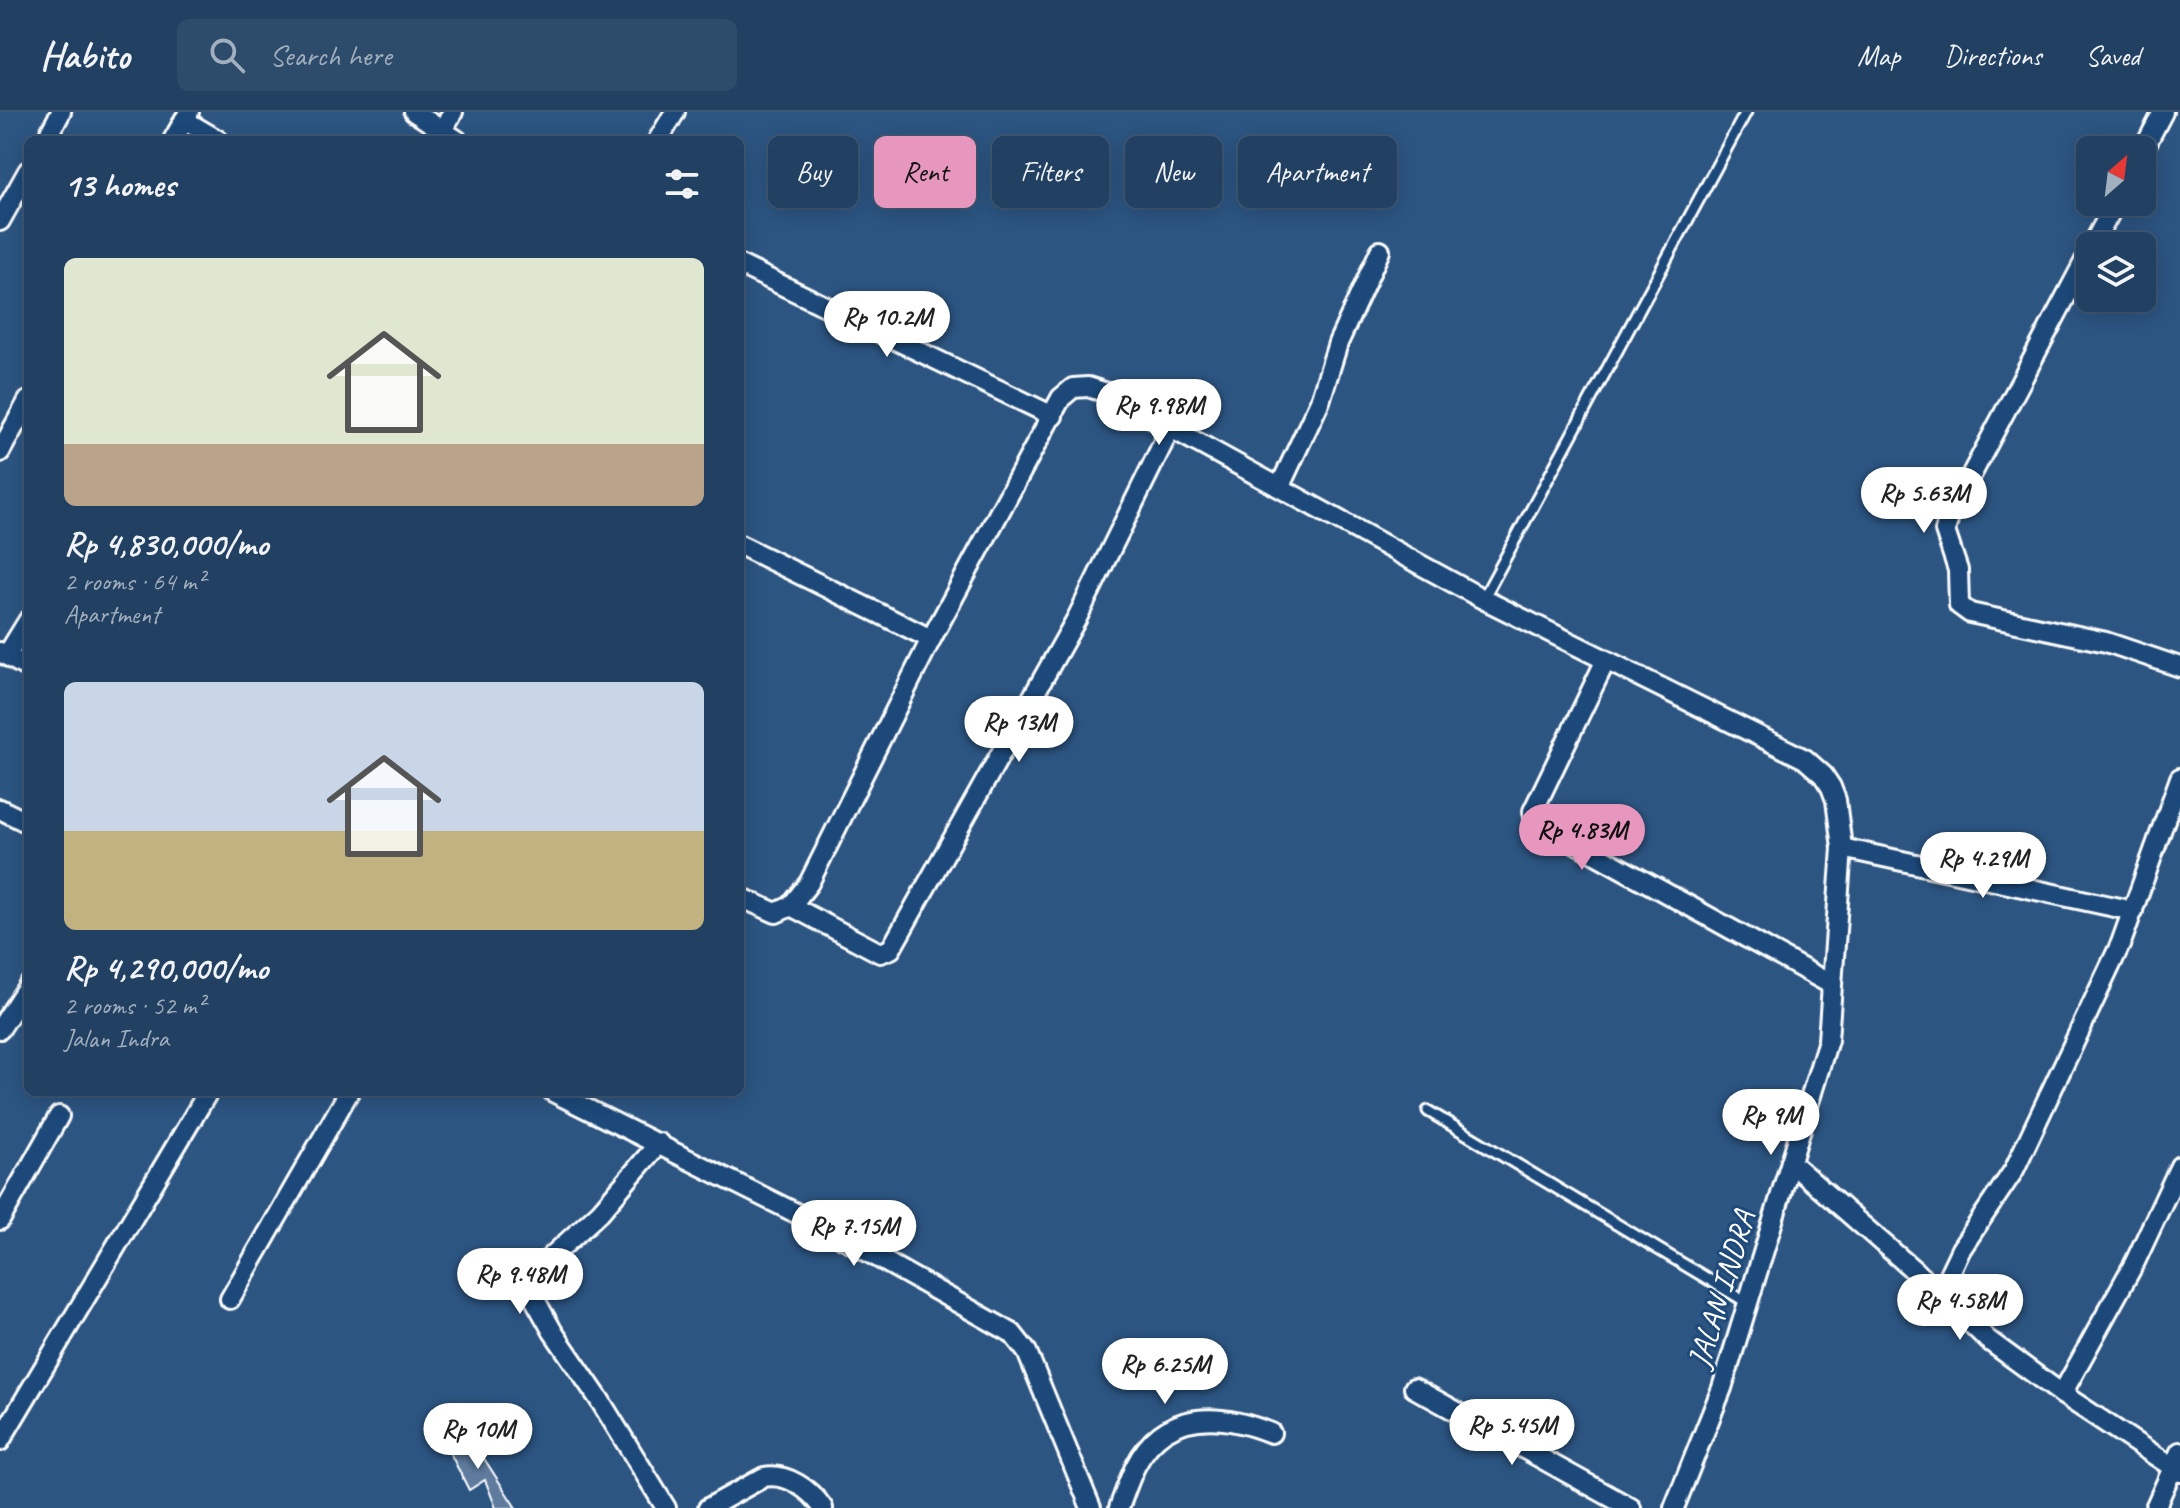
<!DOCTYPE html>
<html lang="en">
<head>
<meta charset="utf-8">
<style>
	:root { --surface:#214062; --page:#2d4b6b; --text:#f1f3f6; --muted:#a2afbe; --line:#3e5977; --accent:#e797bd }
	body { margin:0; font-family:Caveat,sans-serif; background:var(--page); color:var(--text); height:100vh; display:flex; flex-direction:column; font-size:30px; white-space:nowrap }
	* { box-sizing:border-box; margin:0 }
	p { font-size:26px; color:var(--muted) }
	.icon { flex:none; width:44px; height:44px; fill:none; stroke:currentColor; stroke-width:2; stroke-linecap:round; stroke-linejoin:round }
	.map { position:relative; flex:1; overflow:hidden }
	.sheet { position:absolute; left:24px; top:24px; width:720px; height:960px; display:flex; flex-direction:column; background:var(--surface); border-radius:12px; box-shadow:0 4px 20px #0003,0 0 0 2px var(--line) }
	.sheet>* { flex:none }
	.banner { position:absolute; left:768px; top:24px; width:760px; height:72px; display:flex; gap:16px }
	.needle { width:52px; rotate:28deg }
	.tools { position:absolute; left:2076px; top:24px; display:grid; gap:16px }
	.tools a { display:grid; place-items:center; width:80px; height:80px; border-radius:12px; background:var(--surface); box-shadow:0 4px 20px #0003,0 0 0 2px var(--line); font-size:40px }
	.price { position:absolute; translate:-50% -68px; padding:0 18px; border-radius:28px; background:#fff; color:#222; font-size:26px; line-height:52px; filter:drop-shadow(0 2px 4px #0008) }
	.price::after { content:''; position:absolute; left:50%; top:48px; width:24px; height:18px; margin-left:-12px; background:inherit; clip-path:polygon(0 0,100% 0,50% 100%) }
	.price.current { background:var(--accent); color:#111 }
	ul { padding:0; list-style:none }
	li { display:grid; align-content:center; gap:16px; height:424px; padding:0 40px }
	li span { display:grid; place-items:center; height:248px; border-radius:12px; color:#555 }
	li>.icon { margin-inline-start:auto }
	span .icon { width:144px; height:144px; fill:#fffc; stroke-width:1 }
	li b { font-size:34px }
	h2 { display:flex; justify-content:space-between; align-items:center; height:96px; padding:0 40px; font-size:34px }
	.pill { padding:0 28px; border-radius:12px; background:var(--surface); box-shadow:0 4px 20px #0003,0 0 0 2px var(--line); font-size:28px; line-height:72px }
	.pill.current { background:var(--accent); color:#111 }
	header { display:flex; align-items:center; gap:48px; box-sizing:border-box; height:112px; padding:0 40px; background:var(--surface); border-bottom:2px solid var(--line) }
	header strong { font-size:38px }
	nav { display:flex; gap:44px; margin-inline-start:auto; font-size:28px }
	.search { width:560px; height:72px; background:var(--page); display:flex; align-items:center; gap:20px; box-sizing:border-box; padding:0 28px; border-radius:12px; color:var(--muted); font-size:30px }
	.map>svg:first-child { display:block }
</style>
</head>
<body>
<header>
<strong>Habito</strong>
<div class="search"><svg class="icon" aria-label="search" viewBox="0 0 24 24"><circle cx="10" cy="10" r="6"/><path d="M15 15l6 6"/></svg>Search here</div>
<nav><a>Map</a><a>Directions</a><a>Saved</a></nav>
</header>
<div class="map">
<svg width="2180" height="1396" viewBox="0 0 2180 1396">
	<rect width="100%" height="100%" fill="#2c5582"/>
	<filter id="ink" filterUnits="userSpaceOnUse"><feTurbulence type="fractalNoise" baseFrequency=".0125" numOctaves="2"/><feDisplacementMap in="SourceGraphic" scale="16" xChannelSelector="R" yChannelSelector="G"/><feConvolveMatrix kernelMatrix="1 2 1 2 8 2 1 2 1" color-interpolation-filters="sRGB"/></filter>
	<g filter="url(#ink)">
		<polygon fill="#5e7c9f" stroke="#fff" stroke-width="2" points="467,1321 485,1348 516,1396 496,1396 485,1368 469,1378 448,1337"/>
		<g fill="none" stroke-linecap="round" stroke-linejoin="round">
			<g stroke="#fff" stroke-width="15">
				<g id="service">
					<polyline points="1483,487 1746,0"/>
					<polyline points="1428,999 1748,1191"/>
				</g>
			</g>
			<g stroke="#fff" stroke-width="24">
				<g id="minor">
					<polyline points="414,0 457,28"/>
					<polyline points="184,8 218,28"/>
					<polyline points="442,18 453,0"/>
					<polyline points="46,28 61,0"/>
					<polyline points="173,28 189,0"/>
					<polyline points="658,28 675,0"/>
					<polyline points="2142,40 2163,0"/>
					<polyline points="0,109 28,59"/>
					<polyline points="2092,134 2116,90"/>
					<polyline points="2090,139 1949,405 1945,419 1958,458 1959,493 1970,501 2106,530 2180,555"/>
					<polyline points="740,153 1053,304"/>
					<polyline points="0,340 28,289"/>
					<polyline points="1280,374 1320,289 1338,231 1380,139"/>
					<polyline points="740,433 931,527"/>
					<polyline points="0,540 28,556"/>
					<polyline points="7,543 28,509"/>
					<polyline points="1605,550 1533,699 1534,708 1832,873"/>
					<polyline points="0,697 28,711"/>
					<polyline points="1842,736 2133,799"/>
					<polyline points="740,785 776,801 791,794 809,771 931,527 1061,286 1073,276 1088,275 1107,281 1483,487 1805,647 1823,663 1831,675 1836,688 1842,736 1828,928 1722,1276 1674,1396"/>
					<polyline points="791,794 880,841 891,837 1077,506 1170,317"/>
					<polyline points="0,917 28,874"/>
					<polyline points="553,980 818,1112 1012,1221 1027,1240 1091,1396"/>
					<polyline points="659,1031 600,1100 538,1157 531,1169 530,1179 553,1220 599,1287 666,1396"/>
					<polyline points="1791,1051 1940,1181 1988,1228 2062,1282 2180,1360"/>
					<polyline points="0,1108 59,1004"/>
					<polyline points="1940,1181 1961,1137 2014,1058 2121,831 2180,666"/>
					<polyline points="230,1187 349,980"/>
					<polyline points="1414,1276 1631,1396"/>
					<polyline points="2062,1282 2135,1150 2180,1054"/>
					<polyline points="0,1329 208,980"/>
					<path d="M708 1396 764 1365C787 1361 810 1377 823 1396"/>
					<path d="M1119 1396C1124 1382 1129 1368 1135 1355 1164 1297 1219 1300 1271 1321"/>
					<polyline points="2155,1396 2180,1340"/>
				</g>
			</g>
			<use href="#service" stroke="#1f4a7a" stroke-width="9"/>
			<use href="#minor" stroke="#1f4a7a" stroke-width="18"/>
		</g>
	</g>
	<g text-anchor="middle" stroke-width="6" stroke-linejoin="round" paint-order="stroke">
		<g font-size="32" fill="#fff" stroke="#1f4a7a">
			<text transform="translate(1721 1177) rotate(-73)" y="11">JALAN INDRA</text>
		</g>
	</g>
</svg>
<div class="tools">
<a><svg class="needle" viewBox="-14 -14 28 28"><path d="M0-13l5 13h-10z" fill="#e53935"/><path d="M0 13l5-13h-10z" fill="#a2afbe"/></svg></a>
<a><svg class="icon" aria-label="layers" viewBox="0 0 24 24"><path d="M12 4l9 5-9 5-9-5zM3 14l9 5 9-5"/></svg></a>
</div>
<b class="price" style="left:887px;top:247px">Rp 10.2M</b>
<b class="price" style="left:1159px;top:335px">Rp 9.98M</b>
<b class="price" style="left:1924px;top:423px">Rp 5.63M</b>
<b class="price" style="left:1019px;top:652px">Rp 13M</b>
<b class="price current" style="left:1582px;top:760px">Rp 4.83M</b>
<b class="price" style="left:1983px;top:788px">Rp 4.29M</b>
<b class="price" style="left:1771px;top:1045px">Rp 9M</b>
<b class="price" style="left:854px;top:1156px">Rp 7.15M</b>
<b class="price" style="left:520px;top:1204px">Rp 9.48M</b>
<b class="price" style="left:1960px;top:1230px">Rp 4.58M</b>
<b class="price" style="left:1165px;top:1294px">Rp 6.25M</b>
<b class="price" style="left:1512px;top:1355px">Rp 5.45M</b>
<b class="price" style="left:478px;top:1359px">Rp 10M</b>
<div class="banner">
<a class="pill">Buy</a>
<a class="pill current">Rent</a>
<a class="pill">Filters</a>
<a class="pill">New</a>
<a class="pill">Apartment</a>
</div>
<section class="sheet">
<h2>13 homes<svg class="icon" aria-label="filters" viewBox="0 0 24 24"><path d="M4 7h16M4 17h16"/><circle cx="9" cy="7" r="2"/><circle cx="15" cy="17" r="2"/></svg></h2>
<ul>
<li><span style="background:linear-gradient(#dfe7d0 75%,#b9a48a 0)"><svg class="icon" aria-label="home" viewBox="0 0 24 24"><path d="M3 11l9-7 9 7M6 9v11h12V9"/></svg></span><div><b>Rp 4,830,000/mo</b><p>2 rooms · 64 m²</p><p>Apartment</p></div></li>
<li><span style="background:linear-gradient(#c9d6e8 60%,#c2b280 0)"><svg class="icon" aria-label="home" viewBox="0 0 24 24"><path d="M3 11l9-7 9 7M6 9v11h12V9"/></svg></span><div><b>Rp 4,290,000/mo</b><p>2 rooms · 52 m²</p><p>Jalan Indra</p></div></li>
</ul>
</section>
</div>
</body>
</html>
